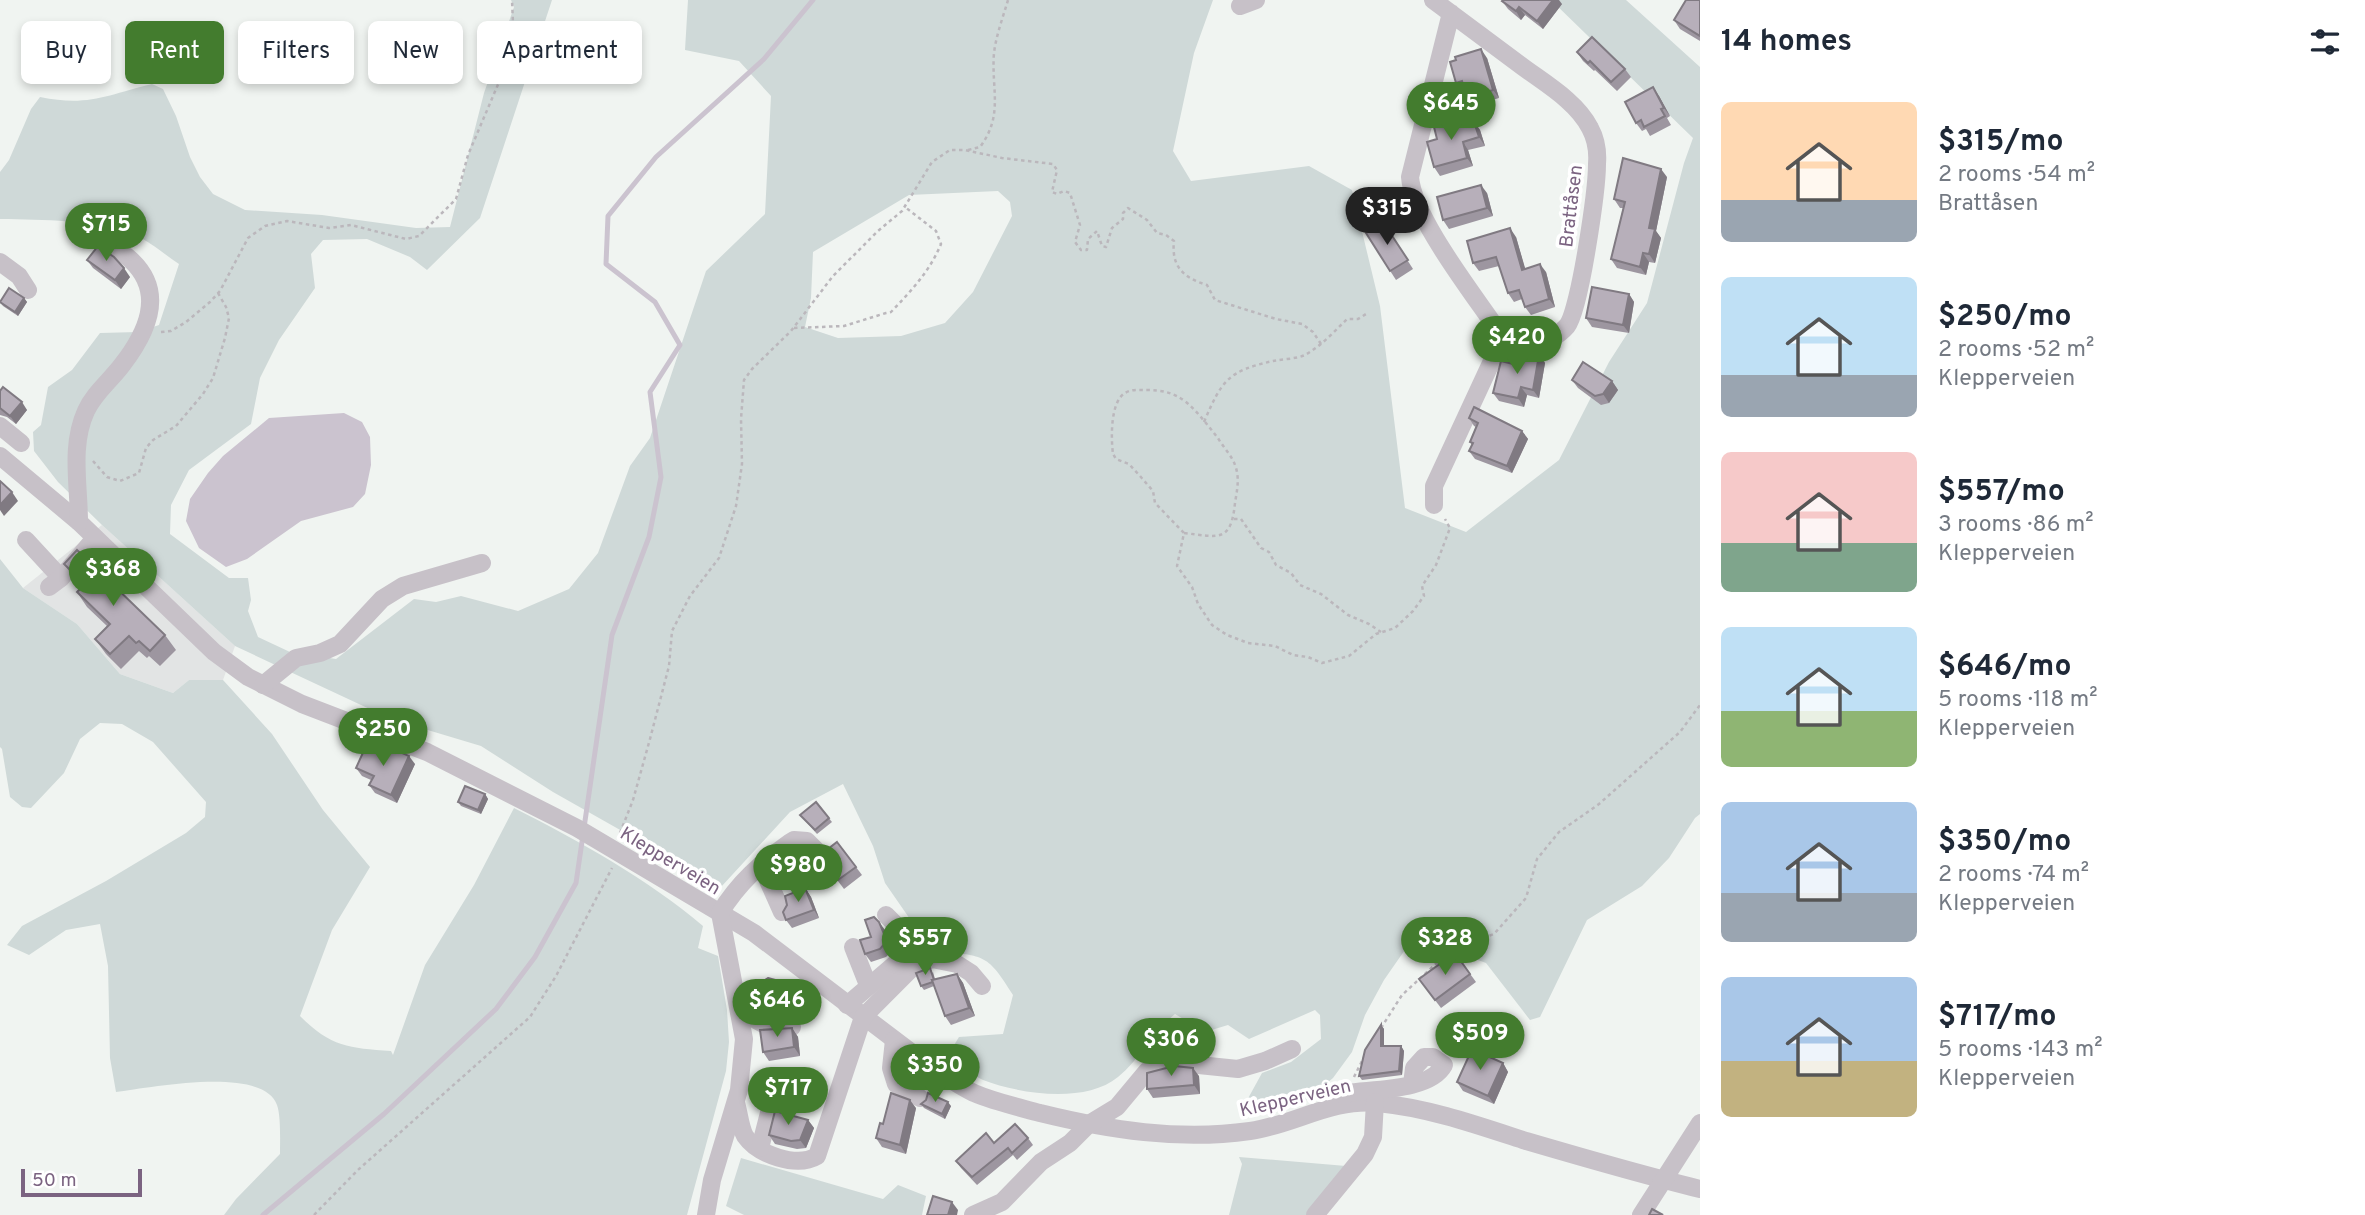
<!DOCTYPE html>
<html lang="en">
<head>
<meta charset="utf-8">
<style>
	:root { --surface:#fff; --page:#f6f6f7; --text:#1f2937; --muted:#747a83; --accent:#437c2e }
	body { margin:0; font-family:Overpass,sans-serif; background:var(--page); color:var(--text); height:100vh; display:flex; flex-direction:column; font-size:26px; white-space:nowrap }
	* { box-sizing:border-box; margin:0 }
	p { font-size:23px; color:var(--muted) }
	.icon { flex:none; width:38px; height:38px; fill:none; stroke:currentColor; stroke-width:2; stroke-linecap:round; stroke-linejoin:round }
	.map { position:relative; flex:1; overflow:hidden }
	.side { display:flex; flex-direction:column; background:var(--surface); width:665px }
	.side>* { flex:none }
	.guide { position:absolute; left:21px; top:21px; width:665px; height:63px; display:flex; gap:14px }
	.scale { position:absolute; left:21px; bottom:18px; width:121px; box-sizing:border-box; padding-left:7px; border:4px solid #7b6381; border-top:0; font-size:19px; line-height:24px; white-space:nowrap; color:#7b6381; -webkit-text-stroke:5px #fff; paint-order:stroke }
	.price { position:absolute; translate:-50% -60px; padding:0 16px; border-radius:24px; background:var(--accent); color:#fff; font-size:23px; line-height:46px; filter:drop-shadow(0 2px 4px #0008) }
	.price::after { content:''; position:absolute; left:50%; top:42px; width:21px; height:16px; margin-left:-10px; background:inherit; clip-path:polygon(0 0,100% 0,50% 100%) }
	.price.selected { background:#222; color:#fff }
	ul { padding:0; list-style:none }
	li { display:flex; align-items:center; gap:21px; height:175px; padding:0 21px }
	li span { display:grid; place-items:center; flex:none; width:196px; height:140px; border-radius:10px; color:#555 }
	li>.icon { margin-inline-start:auto }
	span .icon { width:84px; height:84px; fill:#fffc; stroke-width:1 }
	li b { font-size:30px }
	h2 { display:flex; justify-content:space-between; align-items:center; height:84px; padding:0 21px; font-size:30px }
	.pill { padding:0 24px; border-radius:10px; background:var(--surface); box-shadow:0 4px 10px #0003; font-size:24px; line-height:63px }
	.pill.selected { background:var(--accent); color:#fff }
	main { display:flex; flex:1; min-height:0 }
	.map>svg:first-child { display:block }
</style>
</head>
<body>
<main>
<div class="map">
<svg width="1700" height="1215" viewBox="0 0 1700 1215">
	<rect width="100%" height="100%" fill="#f0f4f1"/>
	<polygon fill="#e2e4e4" points="102,525 235,646 223,680 189,680 173,693 120,674 77,624 23,588"/>
	<g fill="#cfd9d8" fill-rule="evenodd">
		<path d="M511 0H552L480 218 427 270 410 257 367 239 323 240 311 254 315 288 279 340 260 378 251 424 189 470 171 505 170 534 229 578H248L251 600 248 611 258 637 290 652 336 659 414 599 436 602 461 596 518 611 569 589 598 553 630 466 650 438 706 271 765 214 771 96 739 61 685 50 688 0H1213L1194 53 1173 151 1191 181 1309 166 1352 190 1380 306 1405 508 1466 532 1559 460 1609 362 1647 303 1684 163 1693 138 1551 0H1626L1700 67V814L1695 818 1669 858 1642 886 1587 920 1540 1017 1530 1020 1486 963 1467 956 1409 944 1384 980 1365 1015 1352 1052 1333 1078 1304 1102 1240 1113 1262 1073 1291 1062 1321 1039 1320 1015 1315 1010 1249 1039 1228 1025 1205 1032 1175 1014C1153 1032 1140 1059 1118 1077 1085 1104 1020 1094 983 1080 971 1075 959 1063 948 1055L959 1037 1003 1034 1013 995C988 955 985 955 938 952L921 935 885 883 873 846 843 784 790 812 721 887 553 792 481 746 391 719 235 646 102 525 58 482 34 451 33 432 41 425 48 387 72 370 100 333 138 332 159 325 179 264C165 255 150 241 134 235 91 219 45 220 0 219V172L9 160 31 109 40 97C88 107 107 95 152 84L163 89 176 116 190 157 200 177 213 194 245 210 322 215 416 228 450 227 484 93 514 7ZM998 191 1010 202 1012 216 973 292 945 323 901 336 838 338 805 327 811 298 813 252 909 195Z"/>
		<path d="M0 559 23 588 77 624 120 674 173 693 189 680H223L272 734 323 810 370 867 332 930 300 1016C331 1047 349 1048 391 1051L393 1055 425 965 474 885 514 808C579 841 648 879 703 926L698 948 718 956 727 1010 729 1042 726 1071 687 1215H224L236 1199 280 1154C280 1141 281 1116 277 1105 263 1065 149 1088 116 1092L110 1058 108 966 100 924 66 930 29 955 7 945 22 926 106 881 186 833 205 817 206 802 153 742 122 724 100 723 80 739 64 773 31 808 22 807 10 797 2 749 0 747Z"/>
		<polygon points="1239,1157 1346,1166 1306,1215 1229,1215 1242,1164"/>
		<polygon points="741,1158 883,1199 898,1185 926,1196 922,1215 744,1215 726,1206"/>
	</g>
	<polygon fill="#cbc3cf" points="344,413 362,422 370,437 371,465 365,494 353,507 301,521 247,559 226,567 199,548 186,521 190,499 208,473 223,456 269,418"/>
	<g fill="none" stroke-linecap="round" stroke-linejoin="round">
		<polyline stroke="#cbc3cf" stroke-width="5" points="263,1215 384,1114 496,1009 535,957 576,883 612,635 649,537 661,477 650,392 680,345 655,302 606,264 608,216 656,157 764,59 813,0"/>
		<g stroke="#bbb7bc" stroke-width="2.5" stroke-dasharray="3.5 3.5" stroke-linecap="butt">
			<path d="M968 150 980 147C1004 115 991 89 994 53 996 36 1003 17 1008 0"/>
			<path d="M794 328 844 326 886 313 891 312C911 291 930 271 941 244L936 231 905 207"/>
			<polyline points="161,332 171,331 186,322 210,302 220,291 248,238 265,226 287,221 329,228 351,225 406,239 419,236 456,199 468,155 508,61 513,24 512,0"/>
			<path d="M1204 422C1222 380 1228 371 1273 361 1283 359 1296 359 1305 355 1321 346 1334 332 1347 319H1358L1366 314"/>
			<polyline points="93,461 107,477 120,481 139,473 146,448 153,440 176,426 203,394 213,378 225,338 229,318 226,307 218,293"/>
			<polyline points="1234,519 1241,519 1261,548 1269,552 1276,565 1291,573 1300,585 1321,594 1348,615 1369,624 1381,632"/>
			<path d="M1184 533C1219 537 1231 543 1235 503 1237 490 1240 478 1235 465 1232 456 1223 447 1218 438 1208 426 1198 412 1186 402 1173 392 1161 390 1146 390 1139 390 1131 389 1125 393 1110 402 1111 439 1113 454L1116 459 1129 464 1140 476 1153 491 1155 503 1184 533 1177 566 1192 587 1198 604 1212 625 1227 635 1248 643 1275 646 1293 655 1308 657 1322 663 1349 656 1376 634 1395 628 1413 611 1424 596 1422 586 1436 565 1450 528 1445 519"/>
			<path d="M620 833 633 800 650 739 669 666 672 631 690 596 719 558 736 506 742 464 741 419 744 380 752 369 791 331 833 276 878 231 902 211 932 162 950 150H965L1002 158 1053 164 1057 170 1052 192 1057 194 1064 191 1070 193 1080 225 1075 242 1081 250H1087L1088 239 1097 231 1102 246 1106 247 1112 228 1123 219V213L1128 208 1147 220 1157 233 1166 235 1174 241C1171 267 1184 278 1207 285L1215 300 1276 319 1302 324 1313 332 1321 344"/>
			<polyline points="1381,1028 1402,995 1452,949 1494,934 1526,898 1537,859 1559,832 1599,804 1680,732 1700,705"/>
			<polyline points="1354,1077 1365,1055"/>
			<polyline points="314,1215 359,1169 530,1017 556,976 612,868"/>
		</g>
		<g stroke="#c7c1c8" stroke-width="18">
			<path d="M1433 0C1463 22 1493 45 1523 67 1546 84 1577 102 1590 128 1596 139 1598 151 1597 164 1597 189 1580 310 1567 326 1548 348 1521 344 1499 332 1475 296 1413 218 1410 177L1451 13"/>
			<polyline points="1240,6 1256,0"/>
			<polyline points="0,262 19,276 28,290"/>
			<polyline points="0,426 21,443"/>
			<path d="M0 456 79 522 214 652 248 677 302 704 427 752 577 828 754 933 916 1056C935 1069 953 1083 974 1093 995 1102 1018 1107 1040 1113 1109 1130 1179 1141 1250 1131 1294 1125 1332 1098 1378 1103 1429 1108 1477 1125 1526 1141 1584 1158 1642 1175 1700 1189"/>
			<polyline points="1434,505 1434,486 1504,335"/>
			<path d="M79 522C79 485 70 446 86 411 94 393 110 381 122 365 146 334 166 294 132 261 121 250 105 242 92 234"/>
			<polyline points="26,540 61,578"/>
			<polyline points="49,587 61,578 95,538"/>
			<polyline points="263,685 296,658 320,653 340,644 382,599 403,586 482,563"/>
			<polyline points="761,865 782,912"/>
			<polyline points="853,947 868,985"/>
			<polyline points="847,1005 895,964 906,952 895,924 886,915"/>
			<polyline points="739,1011 771,1028 792,1027"/>
			<polyline points="894,1040 891,1068 896,1084 920,1098"/>
			<path d="M1344 1096 1347 1093C1373 1089 1430 1091 1444 1065L1433 1057H1424L1414 1068 1412 1084"/>
			<path d="M736 1103C739 1112 740 1127 745 1136 758 1155 797 1168 817 1156L863 1017 913 967 932 959 957 964 971 973 982 986"/>
			<polyline points="760,1148 771,1105"/>
			<path d="M706 1215 712 1180 739 1090 744 1039 720 913C738 883 761 863 789 843L794 840 807 841 816 850"/>
			<polyline points="973,1215 1002,1202 1041,1162 1070,1143 1089,1124 1117,1107 1147,1071 1179,1063 1238,1069 1265,1061 1292,1049"/>
			<polyline points="1315,1215 1365,1154 1373,1137 1375,1102"/>
			<polyline points="1641,1215 1700,1123"/>
		</g>
	</g>
	<g fill="#9d96a0">
		<polygon points="1700,0 1700,41 1680,29 1674,20"/>
		<polygon points="1502,1 1562,4 1543,29 1525,15 1521,20 1508,9"/>
		<polygon points="1577,52 1625,69 1631,77 1617,91 1595,70 1594,71 1583,61"/>
		<polygon points="1487,58 1499,98 1473,106 1467,98 1465,91 1462,92 1456,83"/>
		<polygon points="1659,96 1670,116 1667,118 1671,125 1650,136 1646,129 1642,131 1636,123"/>
		<polygon points="1457,120 1461,125 1474,122 1480,130 1485,146 1468,150 1473,166 1440,176 1434,167 1437,139"/>
		<polygon points="1667,177 1656,231 1661,238 1655,263 1649,262 1646,275 1617,268 1611,259 1623,208 1620,208 1614,199"/>
		<polygon points="1487,193 1493,216 1449,229 1443,220"/>
		<polygon points="1383,222 1413,269 1396,280 1366,233"/>
		<polygon points="1516,237 1525,269 1546,272 1555,307 1531,315 1525,307 1522,299 1514,302 1508,293 1499,266 1479,271 1473,263"/>
		<polygon points="87,260 130,277 121,289 93,268"/>
		<polygon points="1629,294 1634,302 1629,333 1592,327 1586,318"/>
		<polygon points="24,298 27,302 18,316 3,306 0,302"/>
		<polygon points="1539,355 1545,363 1539,398 1527,395 1524,407 1499,401 1493,393 1521,366"/>
		<polygon points="1572,380 1612,381 1618,390 1609,403 1601,405 1578,388"/>
		<polygon points="0,391 27,410 16,424 7,417 0,415"/>
		<polygon points="1469,418 1522,431 1528,439 1512,473 1475,459 1469,451 1472,445 1470,442 1476,427 1474,426"/>
		<polygon points="64,564 165,635 176,650 160,666 149,656 147,658 139,651 121,669 106,654 95,639 107,626 87,607 77,592 82,586 75,579"/>
		<polygon points="384,754 415,764 397,803 375,793 369,785 371,780 362,776 356,768"/>
		<polygon points="485,794 488,799 481,814 461,806 458,802"/>
		<polygon points="816,802 832,822 817,834 800,815"/>
		<polygon points="837,842 862,875 844,889 819,856"/>
		<polygon points="785,860 792,874 780,880 777,876"/>
		<polygon points="805,888 811,897 819,918 792,928 786,920"/>
		<polygon points="885,930 893,950 886,957 871,962 865,954"/>
		<polygon points="1455,953 1476,982 1441,1008 1419,979"/>
		<polygon points="933,972 935,979 957,974 963,983 975,1016 951,1025 945,1016 934,986 924,990 921,986"/>
		<polygon points="787,983 803,1009 793,1016 784,1016 776,1004 766,1010 753,988"/>
		<polygon points="1381,1025 1384,1029 1384,1046 1401,1046 1404,1051 1402,1075 1362,1080 1359,1076"/>
		<polygon points="792,1028 798,1037 800,1056 769,1061 763,1052"/>
		<polygon points="1503,1063 1508,1072 1494,1104 1463,1091 1457,1082"/>
		<polygon points="1199,1076 1200,1094 1153,1098 1147,1089"/>
		<polygon points="926,1100 951,1106 945,1119 924,1108 921,1104"/>
		<polygon points="916,1108 906,1154 882,1147 876,1138 883,1124"/>
		<polygon points="808,1120 814,1128 806,1148 797,1149 775,1144 769,1135"/>
		<polygon points="1028,1138 1033,1145 1017,1160 1013,1155 977,1185 961,1168 956,1161 994,1143"/>
	</g>
	<g fill="#807a82">
		<polygon points="1553,0 1559,0 1562,4 1543,29 1537,21"/>
		<polygon points="1519,7 1525,15 1521,20 1516,11"/>
		<polygon points="1481,49 1487,58 1499,98 1493,90"/>
		<polygon points="1653,87 1659,96 1670,116 1664,108"/>
		<polygon points="1474,122 1480,130 1485,146 1479,137"/>
		<polygon points="1463,142 1468,150 1473,166 1467,158"/>
		<polygon points="1661,169 1667,177 1656,231 1661,238 1655,263 1649,254 1649,228"/>
		<polygon points="1481,185 1487,193 1493,216 1487,208"/>
		<polygon points="1510,228 1516,237 1528,278 1522,270"/>
		<polygon points="1643,253 1649,262 1646,275 1640,267"/>
		<polygon points="1540,264 1546,272 1555,307 1549,299"/>
		<polygon points="124,268 130,277 121,289 115,280"/>
		<polygon points="1629,294 1634,302 1629,333 1623,325"/>
		<polygon points="24,298 27,302 18,316 15,312"/>
		<polygon points="1539,355 1545,363 1539,398 1533,390"/>
		<polygon points="1612,381 1618,390 1609,403 1603,394"/>
		<polygon points="1521,387 1527,395 1524,407 1518,398"/>
		<polygon points="22,402 27,410 16,424 10,416"/>
		<polygon points="1522,431 1528,439 1512,473 1507,466"/>
		<polygon points="12,492 18,501 4,516 0,510 0,505"/>
		<polygon points="409,756 415,764 397,803 391,795"/>
		<polygon points="485,794 488,799 481,814 478,810"/>
		<polygon points="805,888 811,897 819,918 814,910"/>
		<polygon points="879,922 885,930 893,950 887,941"/>
		<polygon points="957,974 963,983 975,1016 969,1008"/>
		<polygon points="1381,1025 1384,1029 1384,1050 1381,1046"/>
		<polygon points="792,1028 798,1037 800,1056 794,1047"/>
		<polygon points="1401,1046 1404,1051 1402,1075 1399,1071"/>
		<polygon points="1503,1063 1508,1072 1494,1104 1488,1096"/>
		<polygon points="1193,1068 1199,1076 1200,1094 1194,1085"/>
		<polygon points="910,1100 916,1108 906,1154 900,1145"/>
		<polygon points="948,1102 951,1106 945,1119 942,1114"/>
		<polygon points="808,1120 814,1128 806,1148 800,1140"/>
		<polygon points="952,1202 958,1210 957,1215 948,1215"/>
	</g>
	<g fill="#b7afba" stroke="#807a82" stroke-width="2">
		<polygon points="1503,0 1553,0 1537,21 1519,7 1516,11 1502,1"/>
		<polygon points="1686,0 1700,0 1700,36 1674,20"/>
		<polygon points="1592,37 1625,69 1611,82 1590,61 1588,63 1577,52"/>
		<polygon points="1481,49 1493,90 1467,98 1462,81 1456,83 1450,62 1456,60 1455,57"/>
		<polygon points="1653,87 1664,108 1661,109 1665,116 1644,127 1641,120 1636,123 1625,102"/>
		<polygon points="1457,120 1459,126 1474,122 1479,137 1463,142 1467,158 1434,167 1427,142 1437,139 1434,127"/>
		<polygon points="1623,158 1661,169 1649,228 1655,229 1649,254 1643,253 1640,267 1611,259 1625,202 1614,199"/>
		<polygon points="1481,185 1487,208 1443,220 1437,197"/>
		<polygon points="1383,222 1408,260 1390,271 1366,233"/>
		<polygon points="1510,228 1522,270 1540,264 1549,299 1525,307 1519,290 1508,293 1496,257 1473,263 1467,241"/>
		<polygon points="98,246 114,257 124,268 115,280 87,260"/>
		<polygon points="1592,287 1629,294 1623,325 1586,318"/>
		<polygon points="9,288 24,298 15,312 0,302"/>
		<polygon points="1524,352 1539,355 1533,390 1521,387 1518,398 1493,393 1501,361 1521,366"/>
		<polygon points="1583,362 1612,381 1603,394 1595,396 1572,380"/>
		<polygon points="3,387 22,402 10,416 0,408 0,391"/>
		<polygon points="1474,407 1522,431 1507,466 1469,451 1473,443 1470,442 1478,423 1469,418"/>
		<polygon points="0,481 12,492 0,505"/>
		<polygon points="77,550 165,635 150,651 139,641 136,643 129,636 110,654 95,639 110,624 77,592 85,584 64,564"/>
		<polygon points="366,746 384,754 387,746 409,756 391,795 369,785 374,776 356,768"/>
		<polygon points="465,786 485,794 478,810 458,802"/>
		<polygon points="816,802 829,818 815,830 800,815"/>
		<polygon points="837,842 856,867 838,880 819,856"/>
		<polygon points="782,856 789,870 777,876 772,864"/>
		<polygon points="805,888 814,910 786,920 783,912 787,905 785,896"/>
		<polygon points="874,917 879,922 887,941 880,949 865,954 860,940 871,937 865,920"/>
		<polygon points="1455,953 1470,974 1435,1000 1419,979"/>
		<polygon points="930,968 934,980 932,980 933,982 921,986 916,973"/>
		<polygon points="957,974 969,1008 945,1016 932,980"/>
		<polygon points="768,978 787,983 800,1005 790,1012 781,1012 773,1000 763,1006 753,988"/>
		<polygon points="1381,1025 1381,1046 1401,1046 1399,1071 1359,1076 1365,1050"/>
		<polygon points="792,1028 794,1047 763,1052 760,1030"/>
		<polygon points="1472,1049 1503,1063 1488,1096 1457,1082"/>
		<polygon points="1174,1066 1193,1068 1194,1085 1147,1089 1147,1073"/>
		<polygon points="891,1093 910,1100 900,1145 876,1138 880,1123 883,1124"/>
		<polygon points="928,1093 948,1102 942,1114 921,1104 926,1100"/>
		<polygon points="775,1111 808,1120 800,1140 791,1141 769,1135"/>
		<polygon points="1015,1124 1028,1138 1012,1153 1008,1148 972,1177 956,1161 986,1133 994,1143"/>
		<polygon points="933,1196 952,1202 948,1215 927,1215"/>
		<polygon points="1652,1209 1663,1215 1649,1215"/>
	</g>
	<g text-anchor="middle" stroke-width="7" stroke-linejoin="round" paint-order="stroke">
		<g font-size="19" fill="#7b6381" stroke="#fff">
			<text transform="translate(1570 206) rotate(-83)" y="7">Brattåsen</text>
			<text transform="translate(671 860) rotate(31)" y="7">Klepperveien</text>
			<text transform="translate(1295 1097) rotate(-13)" y="7">Klepperveien</text>
		</g>
	</g>
</svg>
<div class="scale">50 m</div>
<b class="price" style="left:1451px;top:142px">$645</b>
<b class="price selected" style="left:1387px;top:247px">$315</b>
<b class="price" style="left:106px;top:263px">$715</b>
<b class="price" style="left:1517px;top:376px">$420</b>
<b class="price" style="left:113px;top:608px">$368</b>
<b class="price" style="left:383px;top:768px">$250</b>
<b class="price" style="left:798px;top:904px">$980</b>
<b class="price" style="left:925px;top:977px">$557</b>
<b class="price" style="left:1445px;top:977px">$328</b>
<b class="price" style="left:777px;top:1039px">$646</b>
<b class="price" style="left:1480px;top:1072px">$509</b>
<b class="price" style="left:1171px;top:1078px">$306</b>
<b class="price" style="left:935px;top:1104px">$350</b>
<b class="price" style="left:788px;top:1127px">$717</b>
<div class="guide">
<a class="pill">Buy</a>
<a class="pill selected">Rent</a>
<a class="pill">Filters</a>
<a class="pill">New</a>
<a class="pill">Apartment</a>
</div>
</div>
<section class="side">
<h2>14 homes<svg class="icon" aria-label="filters" viewBox="0 0 24 24"><path d="M4 7h16M4 17h16"/><circle cx="9" cy="7" r="2"/><circle cx="15" cy="17" r="2"/></svg></h2>
<ul>
<li><span style="background:linear-gradient(#ffd9b3 70%,#9aa5b1 0)"><svg class="icon" aria-label="home" viewBox="0 0 24 24"><path d="M3 11l9-7 9 7M6 9v11h12V9"/></svg></span><div><b>$315/mo</b><p>2 rooms · 54 m²</p><p>Brattåsen</p></div></li>
<li><span style="background:linear-gradient(#bfe0f5 70%,#9aa5b1 0)"><svg class="icon" aria-label="home" viewBox="0 0 24 24"><path d="M3 11l9-7 9 7M6 9v11h12V9"/></svg></span><div><b>$250/mo</b><p>2 rooms · 52 m²</p><p>Klepperveien</p></div></li>
<li><span style="background:linear-gradient(#f6c9c9 65%,#7fa58c 0)"><svg class="icon" aria-label="home" viewBox="0 0 24 24"><path d="M3 11l9-7 9 7M6 9v11h12V9"/></svg></span><div><b>$557/mo</b><p>3 rooms · 86 m²</p><p>Klepperveien</p></div></li>
<li><span style="background:linear-gradient(#bfe0f5 60%,#8fb573 0)"><svg class="icon" aria-label="home" viewBox="0 0 24 24"><path d="M3 11l9-7 9 7M6 9v11h12V9"/></svg></span><div><b>$646/mo</b><p>5 rooms · 118 m²</p><p>Klepperveien</p></div></li>
<li><span style="background:linear-gradient(#a9c7e8 65%,#9aa5b1 0)"><svg class="icon" aria-label="home" viewBox="0 0 24 24"><path d="M3 11l9-7 9 7M6 9v11h12V9"/></svg></span><div><b>$350/mo</b><p>2 rooms · 74 m²</p><p>Klepperveien</p></div></li>
<li><span style="background:linear-gradient(#a9c7e8 60%,#c2b280 0)"><svg class="icon" aria-label="home" viewBox="0 0 24 24"><path d="M3 11l9-7 9 7M6 9v11h12V9"/></svg></span><div><b>$717/mo</b><p>5 rooms · 143 m²</p><p>Klepperveien</p></div></li>
</ul>
</section>
</main>
</body>
</html>
